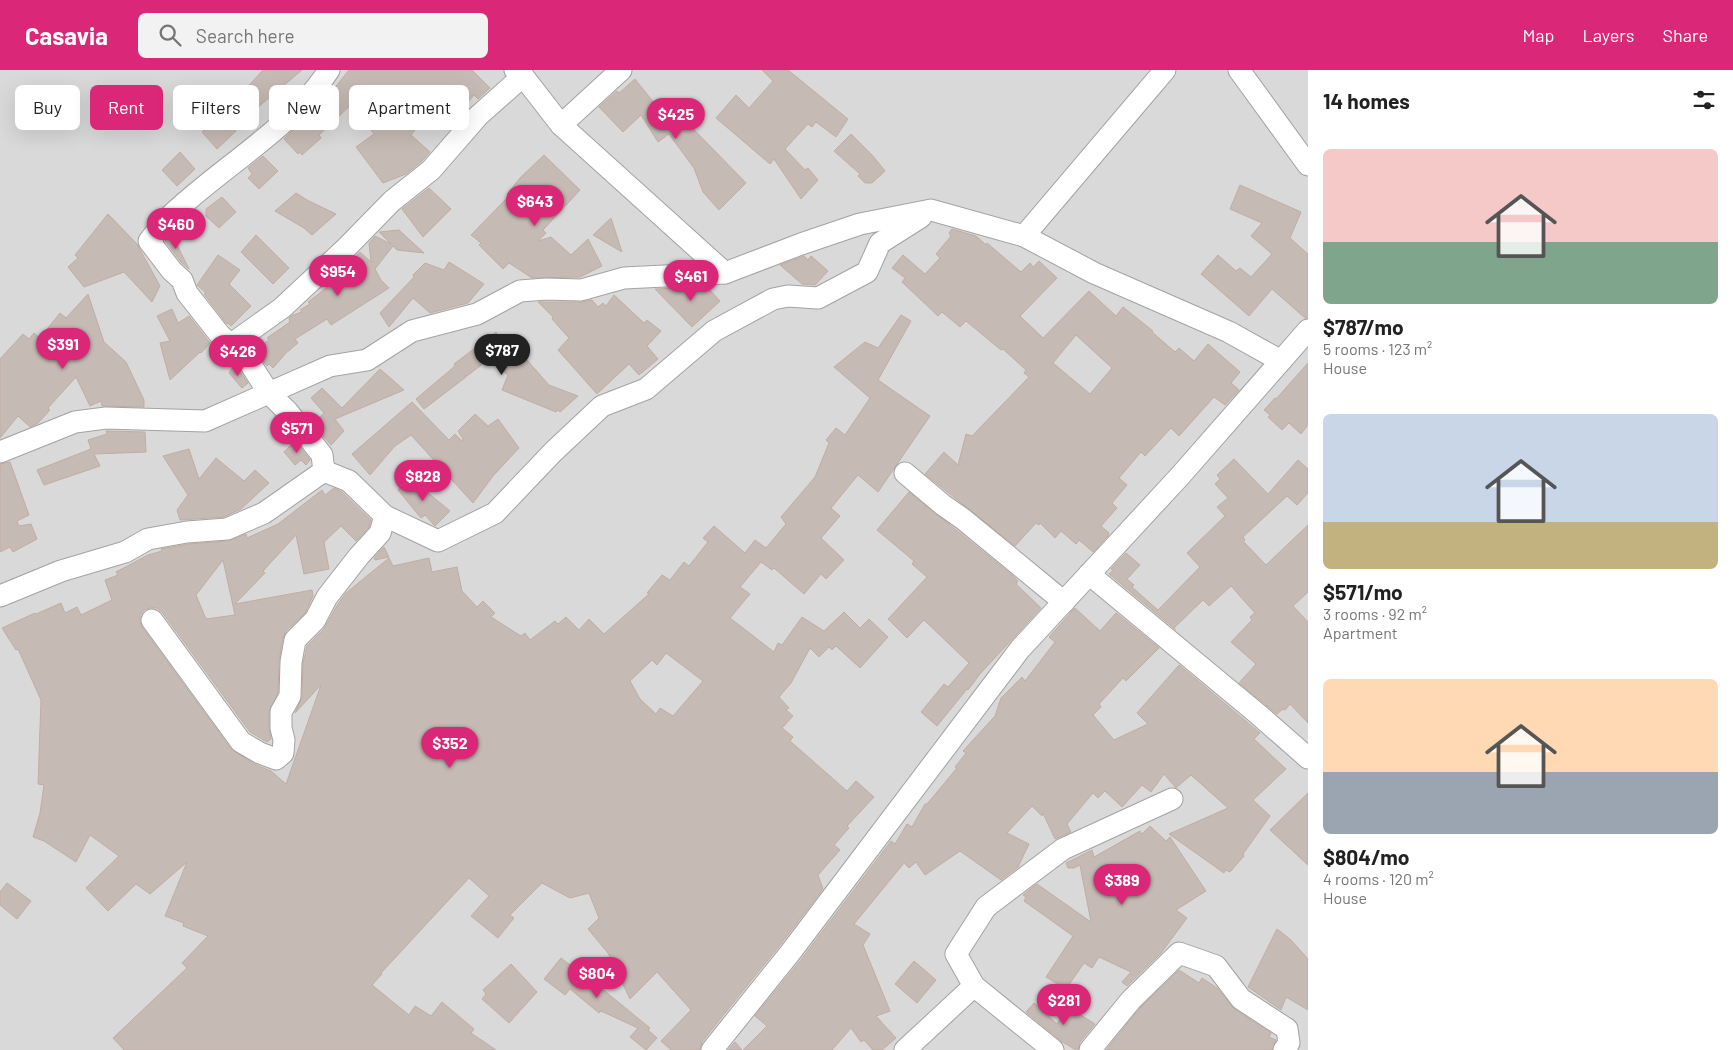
<!DOCTYPE html>
<html lang="en">
<head>
<meta charset="utf-8">
<style>
	:root { --surface:#fff; --page:#f2f2f2; --text:#222; --muted:#767676; --accent:#db2777 }
	body { margin:0; font-family:Barlow,sans-serif; background:var(--page); color:var(--text); height:100vh; display:flex; flex-direction:column; font-size:19px; white-space:nowrap }
	* { box-sizing:border-box; margin:0 }
	p { font-size:16px; color:var(--muted) }
	.icon { flex:none; width:28px; height:28px; fill:none; stroke:currentColor; stroke-width:2; stroke-linecap:round; stroke-linejoin:round }
	.map { position:relative; flex:1; overflow:hidden }
	.drawer { display:flex; flex-direction:column; background:var(--surface); width:425px }
	.drawer>* { flex:none }
	.top-card { position:absolute; left:15px; top:15px; width:475px; height:45px; display:flex; gap:10px }
	.price { position:absolute; translate:-50% -42px; padding:0 11px; border-radius:18px; background:var(--accent); color:#fff; font-size:16px; line-height:32px; filter:drop-shadow(0 1px 2px #0008) }
	.price::after { content:''; position:absolute; left:50%; top:30px; width:15px; height:11px; margin-left:-8px; background:inherit; clip-path:polygon(0 0,100% 0,50% 100%) }
	.price.selected { background:#222; color:#fff }
	ul { padding:0; list-style:none }
	li { display:grid; align-content:center; gap:10px; height:265px; padding:0 15px }
	li span { display:grid; place-items:center; height:155px; border-radius:8px; color:#555 }
	li>.icon { margin-inline-start:auto }
	span .icon { width:90px; height:90px; fill:#fffc; stroke-width:1 }
	li b { font-size:21px }
	h2 { display:flex; justify-content:space-between; align-items:center; height:60px; padding:0 15px; font-size:21px }
	.tag { padding:0 18px; border-radius:8px; background:var(--surface); box-shadow:0 5px 20px #0002; font-size:18px; line-height:45px }
	.tag.selected { background:var(--accent); color:#fff }
	header { display:flex; align-items:center; gap:30px; box-sizing:border-box; height:70px; padding:0 25px; background:var(--accent); color:#fff }
	header strong { font-size:24px }
	nav { display:flex; gap:28px; margin-inline-start:auto; font-size:18px }
	.search { width:350px; height:45px; background:var(--page); display:flex; align-items:center; gap:12px; box-sizing:border-box; padding:0 18px; border-radius:8px; color:var(--muted); font-size:19px }
	main { display:flex; flex:1; min-height:0 }
	.map>svg:first-child { display:block }
</style>
</head>
<body>
<header>
<strong>Casavia</strong>
<div class="search"><svg class="icon" aria-label="search" viewBox="0 0 24 24"><circle cx="10" cy="10" r="6"/><path d="M15 15l6 6"/></svg>Search here</div>
<nav><a>Map</a><a>Layers</a><a>Share</a></nav>
</header>
<main>
<div class="map">
<svg width="1308" height="980" viewBox="0 0 1308 980">
	<rect width="100%" height="100%" fill="#efe9e1"/>
	<rect fill="#dad9d9" x="0" y="0" width="1308" height="980"/>
	<g fill="#c6bab4" stroke="#c1ada2" fill-rule="evenodd">
		<polygon points="263,0 302,0 257,38 243,22"/>
		<polygon points="349,0 472,0 490,18 478,29 474,25 449,54 432,39 411,65 430,82 422,91 406,104 383,113 356,77 374,64 371,60 377,55 356,30 319,65 321,68 302,85 300,82 298,84 284,69 319,33 321,35"/>
		<polygon points="762,0 788,0 848,49 836,67 816,52 812,57 808,54 785,79 805,100 808,98 818,110 801,129 774,89 770,94 716,48 736,25 749,38 773,11"/>
		<polygon points="635,9 662,43 670,35 746,113 719,140 703,122 694,98 669,64 658,72 641,45 623,62 599,37 617,21 619,23"/>
		<polygon points="220,44 236,61 217,79 202,62"/>
		<polygon points="851,64 873,86 885,101 872,113 865,113 858,106 860,104 834,81"/>
		<polygon points="180,82 195,99 177,116 162,100"/>
		<polygon points="544,85 580,120 543,160 546,163 538,171 551,167 571,185 588,169 602,196 580,207 532,208 509,193 503,199 479,175 481,173 471,165 509,126 507,124 520,108"/>
		<polygon points="263,86 278,101 259,119 248,108 252,104 248,98"/>
		<polygon points="1240,115 1301,142 1290,168 1308,184 1308,248 1305,248 1272,219 1249,246 1201,204 1218,185 1236,201 1240,198 1251,207 1272,184 1251,166 1262,153 1230,139"/>
		<polygon points="429,118 451,139 423,167 402,139"/>
		<polygon points="296,123 307,130 336,144 312,165 304,158 275,141"/>
		<polygon points="222,127 236,142 219,158 206,146 206,139"/>
		<polygon points="108,144 137,174 160,216 152,232 124,202 84,217 68,197 78,188 75,185"/>
		<polygon points="611,148 622,182 593,165"/>
		<path d="M952 159 976 166 986 175 987 173 1021 202 1030 193 1033 197 1039 191 1057 208 1020 246 1043 268 1089 221 1116 246 1123 237 1153 261 1152 262 1175 282 1179 278 1194 291 1208 274 1240 302 1231 313 1239 320 1225 335 1214 327 1179 366 1171 358 1145 386 1141 382 1119 408 1127 415 1112 433 1117 438 1101 456 1109 463 1108 466 1093 482 1079 470 1076 474 1061 461 1055 468 1040 453 1039 455 1036 453 1015 476 925 404 944 382 958 395 966 364 972 366 1029 307 1024 303 1026 300 1003 279 1001 280 966 251 960 257 942 242 938 246 902 212 905 208 892 198 903 185 925 204 940 188 936 184 951 166 949 163ZM1076 265 1112 298 1090 324 1053 293Z"/>
		<polygon points="399,160 424,183 397,180 393,176 375,199 381,210 389,218 331,255 327,249 295,269 298,273 286,283 273,298 269,294 267,296 254,280 269,270 267,268 290,252 289,248 293,245 302,242 300,240 310,234 308,232 341,207 339,205 360,182 371,192 369,173 375,166 391,174 379,162"/>
		<polygon points="256,165 289,198 273,214 241,182"/>
		<polygon points="173,167 189,199 181,192 165,171 168,168 170,170"/>
		<polygon points="218,185 240,200 229,214 251,236 231,256 228,253 227,254 204,224 206,223 197,215"/>
		<polygon points="804,186 808,190 811,186 828,201 815,215 802,214 780,195"/>
		<polygon points="449,192 484,214 468,233 430,243 413,228 389,257 380,243 414,207 413,205 425,193 444,200"/>
		<polygon points="713,216 709,219 720,231 692,257 655,219 678,218 680,220 682,218"/>
		<polygon points="88,224 104,272 126,292 144,330 144,337 102,336 101,331 90,336 76,307 48,338 50,340 38,353 30,357 18,346 0,368 0,289 23,264 29,269 34,263 40,268 60,243 66,248"/>
		<polygon points="614,225 644,253 647,250 661,261 647,276 658,289 639,305 629,294 597,324 558,280 569,268 552,249 553,247 538,232 581,232 592,230 598,237 603,233 606,236"/>
		<polygon points="172,239 178,253 189,246 210,273 201,283 200,282 170,310 160,273 170,271 157,246"/>
		<path d="M901 245 911 251 878 310 930 346 878 422 858 405 831 438 840 446 821 468 844 490 826 509 821 504 804 524 774 498 772 500 761 492 740 517 750 524 730 548 774 582 778 573 782 575 802 547 824 561 844 542 860 558 869 549 888 567 860 598 836 576 832 580 829 577 819 587 810 578 791 613 779 627 789 638 786 640 793 646 782 658 793 667 790 671 847 721 856 711 874 727 847 756 849 758 834 775 840 780 818 805 823 819 780 875 717 953 702 972 700 980H671L661 971 691 940 657 902 630 929 608 883 588 859 599 848 589 823 570 828 542 813 510 845 514 848 498 868 471 846 489 826 469 808 381 903 382 904 372 915 409 945 415 936 431 946 442 932 474 959 471 963 496 980H124L113 968 187 898 182 893 208 866 183 856 184 853 165 846 187 792 150 824 136 814 108 841 86 818 119 786 90 765 76 792 44 771 33 767 40 743 44 715 38 714 41 630 18 579 16 580 2 558 35 543 36 544 61 533 65 543 77 537 81 545 112 530 105 510 118 505 116 502 148 485 162 481 161 479 189 474 228 471 246 464 247 468 278 454 322 420 325 425 334 418 342 422 371 450 369 457 356 471 341 456 324 472 329 499 304 504 296 465 263 501 265 503 235 534 312 520 313 526 305 543 286 561 283 568 279 591 278 623 269 642V658L271 669 267 672 250 662 162 542 157 538H150L144 540 140 545V552L142 557 231 679 254 694 271 701 286 714 321 615 295 643 302 627 303 593 307 576 324 559 338 534 346 523 389 488 393 496 429 488 432 502 457 497 462 521 477 537 483 531 495 543 491 547 521 566 525 563 530 570 555 551 558 554 566 547 579 560 589 549 604 564 649 524 647 523 662 505 670 510 684 492 689 496 708 472 703 468 714 456 745 483 755 470 766 478 786 454 781 447 815 407 829 373 826 370 836 358 845 365 870 328 834 297 865 272 878 278ZM223 490 235 545 206 549 196 525ZM666 583 703 611 673 646 660 638 656 644 640 629 630 611 652 590 657 595Z"/>
		<polygon points="496,262 500,269 504,264 549,315 578,326 560,342 558,340 556,342 502,320 508,305 489,289 467,306 465,305 466,307 424,339 416,329 455,296 454,294"/>
		<polygon points="1308,293 1308,355 1301,364 1289,353 1282,360 1268,347 1270,345 1264,340 1275,328 1276,329"/>
		<polygon points="234,296 239,300 248,313 242,318 229,303"/>
		<polygon points="380,299 404,320 335,349 344,361 331,375 313,354 324,343 311,328 322,318 342,338"/>
		<polygon points="412,332 449,370 455,364 462,371 463,369 458,361 475,344 488,356 498,349 519,378 493,406 473,433 411,365 395,376 370,405 352,384"/>
		<polygon points="106,361 145,362 146,382 94,384 100,396 44,415 37,400 91,379 88,370 107,364"/>
		<polygon points="295,371 310,390 306,395 301,390 295,395 284,382"/>
		<polygon points="189,379 199,409 216,388 244,411 255,400 269,413 241,439 224,447 180,450 177,440 188,425 163,386"/>
		<polygon points="1234,389 1268,424 1298,390 1308,399 1308,423 1297,435 1287,426 1243,467 1245,470 1243,471 1266,495 1308,455 1308,522 1293,536 1308,552 1308,653 1290,634 1285,640 1283,639 1277,644 1239,613 1256,594 1231,572 1252,550 1250,547 1255,543 1231,516 1209,536 1203,530 1174,558 1176,560 1109,504 1113,500 1111,499 1126,483 1140,495 1127,509 1134,515 1132,517 1158,540 1200,497 1187,483 1225,446 1217,437 1228,428 1215,414 1220,409 1217,405"/>
		<polygon points="10,392 29,445 17,451 19,456 31,454 37,469 13,482 10,477 0,482 0,394"/>
		<polygon points="410,408 450,441 435,456 425,445 421,448 398,420"/>
		<polygon points="909,422 1012,505 1018,511 1016,514 1041,538 980,604 968,620 967,619 937,656 921,642 944,614 948,617 969,593 924,550 907,568 888,549 927,507 912,494 914,491 877,460"/>
		<polygon points="384,477 389,487 375,490 374,488"/>
		<polygon points="1075,538 1100,561 1116,543 1159,578 1126,611 1123,608 1099,634 1101,637 1093,645 1114,670 1148,654 1137,643 1179,595 1260,663 1254,669 1286,699 1253,730 1270,746 1243,784 1244,786 1230,802 1225,800 1224,803 1169,764 1228,738 1191,705 1176,718 1164,704 1151,722 1142,715 1122,737 1105,721 1098,728 1093,723 1067,754 1071,762 1055,769 1043,743 1042,746 1032,736 1007,763 1029,774 1018,797 1001,810 960,781 925,805 916,792 909,798 904,793 854,854 870,864 863,875 890,941 876,946 896,968 882,980 873,980 864,970 861,972 851,958 832,980 743,980 767,956 755,946 800,891 891,771 895,774 907,754 912,757 925,734 927,734 957,698 955,697 966,683 963,681 995,646 1001,628 1022,607 1025,611 1055,572 1049,567"/>
		<polygon points="1308,723 1308,795 1270,760"/>
		<polygon points="1150,756 1166,771 1170,767 1206,821 1176,840 1187,848 1161,883 1127,916 1122,912 1131,902 1099,887 1092,898 1084,893 1066,919 1046,907 1073,866 1024,831 1026,827 1023,825 1037,814 1091,852 1080,795 1074,798 1068,798 1066,793 1092,780 1094,787 1140,761 1142,764"/>
		<polygon points="7,813 31,831 17,849 0,835 0,822"/>
		<polygon points="1277,859 1291,870 1308,889 1308,940 1286,927 1281,940 1248,917"/>
		<polygon points="561,888 584,906 585,905 650,958 648,960 657,968 646,980 630,967 638,958 601,941 599,943 570,919 565,925 544,909"/>
		<polygon points="914,891 936,910 917,933 895,914"/>
		<polygon points="511,894 537,922 509,953 482,929 486,924 483,920"/>
		<polygon points="1179,900 1199,913 1202,908 1217,918 1234,939 1271,963 1269,967 1276,970 1272,980 1106,980 1140,938"/>
		<polygon points="1034,933 1057,954 1068,937 1095,954 1080,972 1078,980 1076,980 1061,971 1026,942"/>
		<polygon points="735,972 742,980 728,980"/>
	</g>
	<g fill="none" stroke-linecap="round" stroke-linejoin="round">
		<g stroke="#a3a3a3" stroke-width="23">
			<g id="street">
				<polyline points="515,0 523,6 561,55 725,203"/>
				<polyline points="1239,0 1308,95"/>
				<polyline points="561,55 621,0"/>
				<polyline points="1024,166 1165,0"/>
				<polyline points="230,275 282,238 344,180 392,131 431,100 478,46 523,6"/>
				<polyline points="0,382 75,352 106,348 205,351 330,296 367,290 412,261 477,244 520,221 546,219 581,220 624,208 725,203 801,174 860,154 931,140 1024,166 1094,203 1229,262 1281,291"/>
				<path d="M324 401 322 385 288 342 269 323 249 292 220 265 187 223 182 210 172 201 149 171C155 164 160 156 166 150 216 100 291 60 329 0"/>
				<polyline points="905,403 943,435 963,449 1064,532"/>
				<polyline points="1089,504 1259,645 1308,688"/>
				<polyline points="0,526 61,501 125,482 148,469 187,462 227,459 264,443 324,401 349,411 385,446 438,471 495,443 553,382 602,336 646,319 714,261 773,229 788,226 818,228 867,202 880,173 921,147"/>
				<polyline points="152,550 241,672 260,683 276,689 283,683 284,670 281,658 281,642 290,626 291,592 295,570 315,550 327,527 359,486 380,463 385,446"/>
				<polyline points="712,980 790,883 1020,579 1180,406 1308,260"/>
				<polyline points="905,980 974,916"/>
				<polyline points="1053,980 974,916 956,884 986,837 1063,779 1172,729"/>
				<polyline points="1090,980 1131,930 1179,883 1216,896 1241,929 1287,959 1289,973 1284,980"/>
			</g>
		</g>
		<use href="#street" stroke="#fff" stroke-width="21"/>
	</g>
</svg>
<b class="price" style="left:676px;top:70px">$425</b>
<b class="price" style="left:535px;top:157px">$643</b>
<b class="price" style="left:176px;top:180px">$460</b>
<b class="price" style="left:338px;top:227px">$954</b>
<b class="price" style="left:691px;top:232px">$461</b>
<b class="price" style="left:63px;top:300px">$391</b>
<b class="price selected" style="left:502px;top:306px">$787</b>
<b class="price" style="left:238px;top:307px">$426</b>
<b class="price" style="left:297px;top:384px">$571</b>
<b class="price" style="left:423px;top:432px">$828</b>
<b class="price" style="left:450px;top:699px">$352</b>
<b class="price" style="left:1122px;top:836px">$389</b>
<b class="price" style="left:597px;top:929px">$804</b>
<b class="price" style="left:1064px;top:956px">$281</b>
<div class="top-card">
<a class="tag">Buy</a>
<a class="tag selected">Rent</a>
<a class="tag">Filters</a>
<a class="tag">New</a>
<a class="tag">Apartment</a>
</div>
</div>
<section class="drawer">
<h2>14 homes<svg class="icon" aria-label="filters" viewBox="0 0 24 24"><path d="M4 7h16M4 17h16"/><circle cx="9" cy="7" r="2"/><circle cx="15" cy="17" r="2"/></svg></h2>
<ul>
<li><span style="background:linear-gradient(#f6c9c9 60%,#7fa58c 0)"><svg class="icon" aria-label="home" viewBox="0 0 24 24"><path d="M3 11l9-7 9 7M6 9v11h12V9"/></svg></span><div><b>$787/mo</b><p>5 rooms · 123 m²</p><p>House</p></div></li>
<li><span style="background:linear-gradient(#c9d6e8 70%,#c2b280 0)"><svg class="icon" aria-label="home" viewBox="0 0 24 24"><path d="M3 11l9-7 9 7M6 9v11h12V9"/></svg></span><div><b>$571/mo</b><p>3 rooms · 92 m²</p><p>Apartment</p></div></li>
<li><span style="background:linear-gradient(#ffd9b3 60%,#9aa5b1 0)"><svg class="icon" aria-label="home" viewBox="0 0 24 24"><path d="M3 11l9-7 9 7M6 9v11h12V9"/></svg></span><div><b>$804/mo</b><p>4 rooms · 120 m²</p><p>House</p></div></li>
</ul>
</section>
</main>
</body>
</html>
